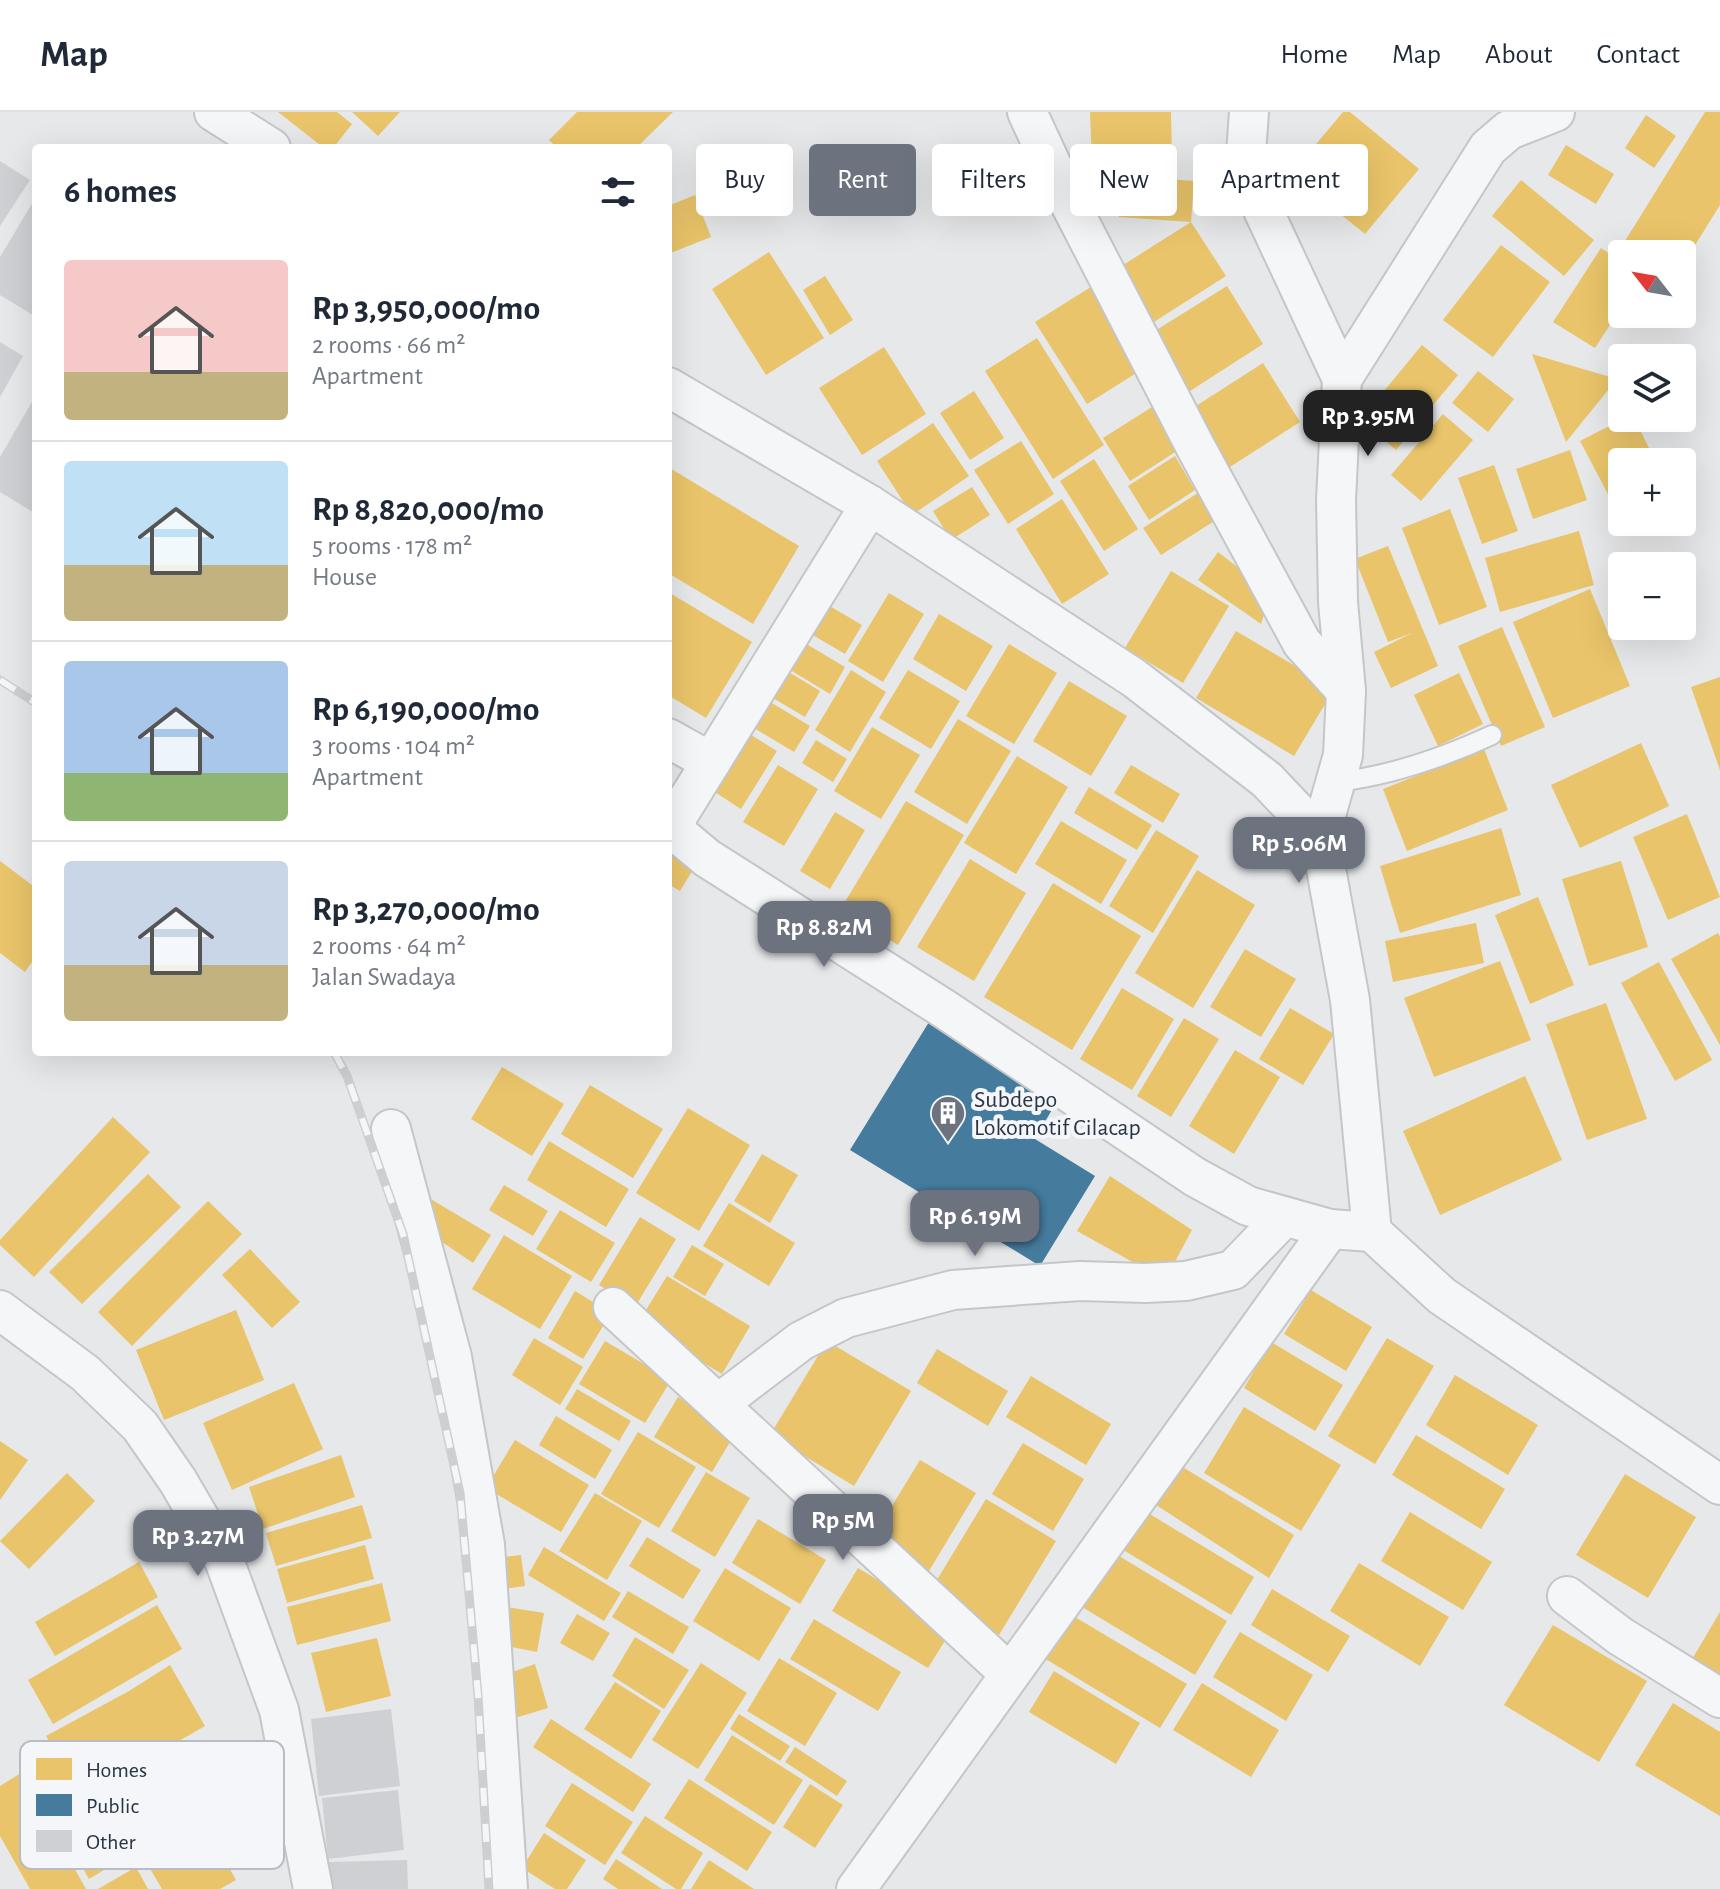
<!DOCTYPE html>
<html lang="en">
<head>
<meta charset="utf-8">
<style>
	:root { --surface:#fff; --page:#f2f2f3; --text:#1f2937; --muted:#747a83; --line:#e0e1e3; --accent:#6c737f }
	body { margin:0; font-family:"Alegreya Sans",sans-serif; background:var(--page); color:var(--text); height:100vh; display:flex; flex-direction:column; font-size:30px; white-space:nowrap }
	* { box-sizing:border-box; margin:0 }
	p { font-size:26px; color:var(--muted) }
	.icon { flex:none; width:44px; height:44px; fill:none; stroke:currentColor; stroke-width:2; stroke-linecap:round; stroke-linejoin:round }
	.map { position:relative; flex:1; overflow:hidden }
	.details { position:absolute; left:32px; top:32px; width:640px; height:912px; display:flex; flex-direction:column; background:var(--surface); border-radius:8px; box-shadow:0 8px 32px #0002 }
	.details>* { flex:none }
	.banner { position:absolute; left:696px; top:32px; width:760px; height:72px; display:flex; gap:16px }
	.needle { width:52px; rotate:301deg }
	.fabs { position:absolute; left:1608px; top:128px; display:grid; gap:16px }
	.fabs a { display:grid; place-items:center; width:88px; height:88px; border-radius:8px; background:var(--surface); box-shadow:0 8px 32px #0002; font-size:40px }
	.price { position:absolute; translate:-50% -68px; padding:0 18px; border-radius:16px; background:var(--accent); color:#fff; font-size:26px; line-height:52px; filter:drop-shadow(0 2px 4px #0008) }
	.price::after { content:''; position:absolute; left:50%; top:48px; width:24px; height:18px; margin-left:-12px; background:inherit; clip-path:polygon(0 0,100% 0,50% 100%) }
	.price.on { background:#222; color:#fff }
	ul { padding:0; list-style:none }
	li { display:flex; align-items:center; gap:24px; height:200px; padding:0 32px }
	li+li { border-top:2px solid var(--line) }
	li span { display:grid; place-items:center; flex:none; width:224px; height:160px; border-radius:8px; color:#555 }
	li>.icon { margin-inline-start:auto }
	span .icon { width:96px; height:96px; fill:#fffc; stroke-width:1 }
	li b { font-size:34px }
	h2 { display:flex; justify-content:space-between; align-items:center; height:96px; padding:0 32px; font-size:34px }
	.pill { padding:0 28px; border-radius:8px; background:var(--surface); box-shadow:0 8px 32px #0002; font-size:28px; line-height:72px }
	.pill.on { background:var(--accent); color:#fff }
	header { display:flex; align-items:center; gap:48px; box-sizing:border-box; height:112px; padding:0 40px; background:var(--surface); border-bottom:2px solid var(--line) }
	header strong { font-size:38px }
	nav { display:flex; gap:44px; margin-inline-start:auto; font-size:28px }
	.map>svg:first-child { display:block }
</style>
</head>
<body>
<header>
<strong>Map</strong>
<nav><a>Home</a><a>Map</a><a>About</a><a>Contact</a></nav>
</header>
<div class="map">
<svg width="1720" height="1777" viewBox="0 0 1720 1777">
	<rect width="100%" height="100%" fill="#e6e8ea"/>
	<g fill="#e9c46a">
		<polygon points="278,0 337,0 352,12 333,36 324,36"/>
		<polygon points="352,0 400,0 378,24"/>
		<polygon points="577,0 673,0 636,36 557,36 549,28"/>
		<polygon points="1090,0 1171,0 1172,47 1092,50"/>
		<polygon points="1343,0 1350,0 1419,57 1365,122 1291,62"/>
		<polygon points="1705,0 1720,0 1720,93 1682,154 1682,142 1646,142 1625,129"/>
		<polygon points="1646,3 1676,24 1654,56 1625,36"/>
		<polygon points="1566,33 1614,62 1596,92 1548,63"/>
		<polygon points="1122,64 1194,69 1191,110 1119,105"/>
		<polygon points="1521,68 1594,128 1564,164 1492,104"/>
		<polygon points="695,83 711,125 668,142 668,94"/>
		<polygon points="1191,110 1226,164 1146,215 1112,160"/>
		<polygon points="1501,133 1550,170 1493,245 1443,208"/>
		<polygon points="1601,136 1622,150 1622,194 1595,236 1553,210"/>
		<polygon points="769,140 824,226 766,263 712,177"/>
		<polygon points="825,164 853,208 830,223 803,178"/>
		<polygon points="1094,173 1146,255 1087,292 1035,210"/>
		<polygon points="1227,174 1263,232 1187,281 1150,222"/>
		<polygon points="1037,226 1104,333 1053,367 985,259"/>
		<polygon points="1422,233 1458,263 1396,338 1360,308"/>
		<polygon points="884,235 926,302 862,343 819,276"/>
		<polygon points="1532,242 1617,267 1566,330"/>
		<polygon points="1263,251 1300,310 1222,360 1185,301"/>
		<polygon points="1478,259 1514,287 1488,320 1452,291"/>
		<polygon points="974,279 1004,326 970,348 940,301"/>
		<polygon points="1152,295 1180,337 1130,369 1103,326"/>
		<polygon points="1443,302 1473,328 1421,389 1391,363"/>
		<polygon points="1625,306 1634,306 1656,350 1622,350 1622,377 1609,384 1580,329"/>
		<polygon points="933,311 969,364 912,403 877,349"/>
		<polygon points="1021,329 1054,382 1008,412 974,358"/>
		<polygon points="1570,338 1587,388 1533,407 1516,357"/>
		<polygon points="1175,344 1195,378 1149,408 1128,374"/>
		<polygon points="1094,347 1138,417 1104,439 1060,369"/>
		<polygon points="1494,353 1518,419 1482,432 1458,366"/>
		<polygon points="668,355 799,434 753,512 668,461"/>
		<polygon points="972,375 990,403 951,428 933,399"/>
		<polygon points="1201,379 1219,406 1161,443 1143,416"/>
		<polygon points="1062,387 1109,462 1062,492 1016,417"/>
		<polygon points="1450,397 1487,495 1439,513 1402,416"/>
		<polygon points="1579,419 1594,473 1500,500 1485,446"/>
		<polygon points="1388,434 1438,554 1391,576 1374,540 1412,521 1388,530 1355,447"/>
		<polygon points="1218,440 1271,481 1261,512 1198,468"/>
		<polygon points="1171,459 1229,494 1183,571 1125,536"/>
		<polygon points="1590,477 1630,574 1553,606 1513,510"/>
		<polygon points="668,480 752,530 706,606 668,583"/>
		<polygon points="889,481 924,502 883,570 848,549"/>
		<polygon points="828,493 862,513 845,542 811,522"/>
		<polygon points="939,502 993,534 966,579 913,547"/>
		<polygon points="1502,515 1545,615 1501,634 1458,534"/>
		<polygon points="1236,519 1334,577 1294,644 1196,586"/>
		<polygon points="803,530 845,555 830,582 787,556"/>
		<polygon points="1009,532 1057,561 1014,632 966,604"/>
		<polygon points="782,556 820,579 805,605 766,582"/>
		<polygon points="851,558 886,580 850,640 815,618"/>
		<polygon points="908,558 960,589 931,637 879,606"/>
		<polygon points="1459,561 1483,612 1438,634 1414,583"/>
		<polygon points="1720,565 1720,658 1691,575"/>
		<polygon points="1069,569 1127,604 1091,664 1033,629"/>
		<polygon points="762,585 810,614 794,640 746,611"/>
		<polygon points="958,607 1011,639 967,712 914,680"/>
		<polygon points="738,615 777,639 741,697 704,673"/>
		<polygon points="872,615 920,643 881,707 834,679"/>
		<polygon points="816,628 847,647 833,670 802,651"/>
		<polygon points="1641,631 1669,694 1580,736 1551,673"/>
		<polygon points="1484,637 1508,698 1407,739 1383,677"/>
		<polygon points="1017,644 1068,675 1016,762 964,731"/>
		<polygon points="778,653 818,677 784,734 743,710"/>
		<polygon points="1131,653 1180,682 1163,711 1114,681"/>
		<polygon points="1089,675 1152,713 1137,738 1074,701"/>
		<polygon points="906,689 964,723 898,833 840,798"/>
		<polygon points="835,700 865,718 830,777 800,759"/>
		<polygon points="1687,702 1720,785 1668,808 1633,725"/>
		<polygon points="1061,709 1127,748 1101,792 1035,752"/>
		<polygon points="1501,716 1521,783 1400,821 1380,754"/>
		<polygon points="1156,718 1199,744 1153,821 1109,794"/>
		<polygon points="668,734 697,751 680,779 668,772"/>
		<polygon points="970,747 1026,781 974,869 917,835"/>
		<polygon points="0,749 36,776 36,844 25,860 0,841"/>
		<polygon points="1621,749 1648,835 1589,854 1562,767"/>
		<polygon points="1197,758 1255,793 1193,896 1135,861"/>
		<polygon points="1053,771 1141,824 1072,938 984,885"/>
		<polygon points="1538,785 1574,873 1530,892 1495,803"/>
		<polygon points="1476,811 1484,851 1393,870 1385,829"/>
		<polygon points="1718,821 1720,825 1720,933 1671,847"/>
		<polygon points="1245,837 1296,867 1261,925 1210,895"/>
		<polygon points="1500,849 1531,928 1434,965 1404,886"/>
		<polygon points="1659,850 1712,948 1675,969 1621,871"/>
		<polygon points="1122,876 1174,907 1132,978 1080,947"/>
		<polygon points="1606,891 1647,1007 1587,1028 1546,912"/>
		<polygon points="1290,896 1334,922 1303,973 1259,947"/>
		<polygon points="1184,906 1219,927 1171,1005 1137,984"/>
		<polygon points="1235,938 1280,965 1234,1042 1189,1014"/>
		<polygon points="502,955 564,992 532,1044 471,1007"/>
		<polygon points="1525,964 1562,1048 1440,1103 1403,1019"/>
		<polygon points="590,973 663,1017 633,1066 561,1022"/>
		<polygon points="688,996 750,1033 699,1119 636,1081"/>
		<polygon points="113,1005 150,1040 34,1165 0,1133 0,1128"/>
		<polygon points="549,1029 629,1077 606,1115 527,1068"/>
		<polygon points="762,1042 798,1063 770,1111 734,1089"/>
		<polygon points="148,1062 181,1095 82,1192 49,1160"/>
		<polygon points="1110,1064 1192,1118 1165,1168 1077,1119"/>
		<polygon points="504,1073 548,1099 533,1124 489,1098"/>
		<polygon points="429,1086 491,1123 473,1151 420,1115"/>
		<polygon points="208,1089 242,1122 132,1234 98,1200"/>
		<polygon points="729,1091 795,1131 769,1174 703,1134"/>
		<polygon points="560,1098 615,1131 591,1170 536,1137"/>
		<polygon points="640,1105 676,1127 635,1195 599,1173"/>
		<polygon points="504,1123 572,1164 540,1217 472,1177"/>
		<polygon points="692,1133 724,1152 705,1184 673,1165"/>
		<polygon points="250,1137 300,1190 272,1216 222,1163"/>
		<polygon points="667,1164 750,1214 722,1262 638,1211"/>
		<polygon points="1311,1178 1372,1215 1346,1259 1284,1222"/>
		<polygon points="575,1179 611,1201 583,1247 548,1226"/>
		<polygon points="236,1198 264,1268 164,1308 136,1238"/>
		<polygon points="534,1226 583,1255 560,1293 512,1263"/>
		<polygon points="1387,1226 1434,1254 1375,1352 1328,1324"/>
		<polygon points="605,1229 671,1268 645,1311 579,1272"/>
		<polygon points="827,1229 911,1279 854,1374 770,1323"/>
		<polygon points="1271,1230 1343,1273 1315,1319 1244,1276"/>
		<polygon points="937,1237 1008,1279 988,1314 917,1271"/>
		<polygon points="1455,1263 1538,1313 1508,1363 1426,1313"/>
		<polygon points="1031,1264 1111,1312 1086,1353 1006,1305"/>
		<polygon points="294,1271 323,1337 232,1378 203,1311"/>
		<polygon points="577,1277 631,1309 619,1329 565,1297"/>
		<polygon points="678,1285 736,1320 712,1360 654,1325"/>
		<polygon points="1244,1295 1341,1353 1301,1419 1204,1361"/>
		<polygon points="556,1304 612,1338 595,1367 539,1333"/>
		<polygon points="638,1320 696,1355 659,1416 601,1382"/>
		<polygon points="1416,1323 1505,1377 1481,1417 1392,1363"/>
		<polygon points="515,1328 589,1373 561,1420 486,1376"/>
		<polygon points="0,1329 28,1348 0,1388"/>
		<polygon points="1023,1331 1084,1367 1053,1419 992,1382"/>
		<polygon points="341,1343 355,1385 263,1417 249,1375"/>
		<polygon points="920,1348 976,1381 929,1459 873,1425"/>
		<polygon points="1176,1351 1294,1423 1269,1466 1153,1391"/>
		<polygon points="706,1360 750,1386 715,1445 671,1419"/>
		<polygon points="67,1361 95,1389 29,1457 0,1429"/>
		<polygon points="1625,1362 1696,1405 1648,1486 1576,1443"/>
		<polygon points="595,1381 642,1409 607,1468 559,1439"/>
		<polygon points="986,1387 1056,1429 999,1523 929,1481"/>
		<polygon points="362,1393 372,1426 276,1454 266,1421"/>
		<polygon points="1138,1395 1254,1465 1231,1503 1115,1433"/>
		<polygon points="1410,1400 1492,1450 1463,1498 1381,1449"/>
		<polygon points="758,1407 826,1448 800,1492 732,1451"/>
		<polygon points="647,1425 701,1458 683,1487 629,1454"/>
		<polygon points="365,1433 374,1467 287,1491 277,1457"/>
		<polygon points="544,1435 621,1481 604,1509 528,1463"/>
		<polygon points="1104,1435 1227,1509 1195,1563 1072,1489"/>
		<polygon points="521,1443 525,1474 489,1479 488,1447"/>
		<polygon points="139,1450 158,1485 55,1544 35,1510"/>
		<polygon points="1359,1451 1449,1505 1420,1554 1330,1499"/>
		<polygon points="725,1456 791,1496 759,1549 693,1509"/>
		<polygon points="858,1456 954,1514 928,1556 832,1499"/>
		<polygon points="382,1471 391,1509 297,1533 287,1495"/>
		<polygon points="1272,1477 1350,1524 1328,1560 1251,1513"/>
		<polygon points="628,1479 689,1515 673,1542 612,1505"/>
		<polygon points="157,1493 182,1537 53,1612 28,1568"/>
		<polygon points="494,1493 544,1501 537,1540 496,1532"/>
		<polygon points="1065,1499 1187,1572 1160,1616 1039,1543"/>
		<polygon points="1720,1500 1720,1566 1691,1549"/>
		<polygon points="577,1502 610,1521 593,1549 560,1531"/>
		<polygon points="814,1507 901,1560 878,1599 790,1547"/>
		<polygon points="1553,1513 1647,1569 1599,1650 1504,1593"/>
		<polygon points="1240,1520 1313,1563 1286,1609 1213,1565"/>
		<polygon points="635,1525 689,1558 664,1597 612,1564"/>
		<polygon points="377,1526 391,1584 326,1600 311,1541"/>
		<polygon points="779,1546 837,1581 805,1634 747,1599"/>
		<polygon points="701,1551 747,1581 698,1657 652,1628"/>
		<polygon points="535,1552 548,1596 501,1610 498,1565"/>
		<polygon points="170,1553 205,1614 81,1685 46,1624 129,1579"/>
		<polygon points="1054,1559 1140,1611 1116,1652 1029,1600"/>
		<polygon points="615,1570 661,1599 631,1647 584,1617"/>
		<polygon points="1202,1571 1279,1618 1251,1665 1173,1618"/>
		<polygon points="1673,1591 1720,1620 1720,1704 1635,1653"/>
		<polygon points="739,1602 790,1634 780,1649 730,1617"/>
		<polygon points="551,1607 651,1672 633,1700 533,1635"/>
		<polygon points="732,1623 803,1668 774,1713 704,1668"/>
		<polygon points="795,1635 847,1669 837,1684 785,1650"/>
		<polygon points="21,1661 86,1777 30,1777 0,1724 0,1674"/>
		<polygon points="689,1667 772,1720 747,1759 664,1706"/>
		<polygon points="572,1671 633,1710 605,1753 545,1714"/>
		<polygon points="810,1672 843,1693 815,1736 783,1715"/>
		<polygon points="95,1689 126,1745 89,1767 57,1711"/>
		<polygon points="645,1704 703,1741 681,1777 676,1777 621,1741"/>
		<polygon points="205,1714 236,1768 220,1777 162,1777 145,1748"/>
		<polygon points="544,1721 586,1748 567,1777 555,1777 522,1756"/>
		<polygon points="616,1747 662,1777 618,1777 603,1767"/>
		<polygon points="709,1748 754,1777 691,1777"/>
		<polygon points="136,1755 148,1777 98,1777"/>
	</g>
	<polygon fill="#457b9d" points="929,910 1057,989 1035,1027 1095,1064 1040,1154 850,1038"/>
	<g fill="#ced0d3">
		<polygon points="0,49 30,68 0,114"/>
		<polygon points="36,85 36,205 0,183 0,145"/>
		<polygon points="0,230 23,244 0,285"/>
		<polygon points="36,283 36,402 0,380 0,345"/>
		<polygon points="391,1597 400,1674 319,1684 311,1607"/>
		<polygon points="398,1678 404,1738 328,1747 322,1686"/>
		<polygon points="407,1748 408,1777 330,1777 329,1750"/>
	</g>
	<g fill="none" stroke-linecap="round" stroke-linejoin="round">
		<g stroke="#c4c6c8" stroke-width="22">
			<path id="service" d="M1336 670C1390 664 1442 646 1492 623"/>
		</g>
		<g stroke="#c4c6c8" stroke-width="42">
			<g id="minor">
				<polyline points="214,0 271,36"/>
				<polyline points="1027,0 1067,86 1195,334 1302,531 1346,579"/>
				<polyline points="1249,0 1246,42 1263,98 1342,267"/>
				<polyline points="668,275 870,393 1134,566 1267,668 1320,724 1350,888 1372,1120 1442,1184 1720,1373"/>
				<polyline points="870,393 677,705 677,721 707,746 946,898 1195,1065 1248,1094 1330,1117 1372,1120"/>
				<polyline points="668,626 711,650"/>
				<polyline points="1320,724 1343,643 1346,579 1338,490 1336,388 1342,267 1488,36 1509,18 1555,0"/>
				<polyline points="391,1017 452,1245 485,1433 508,1777"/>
				<polyline points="613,1195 1010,1562"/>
				<polyline points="0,1198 85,1261 140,1314 178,1369 224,1448 279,1598 313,1777"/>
				<polyline points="718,1292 801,1229 846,1206 953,1178 1080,1169 1145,1171 1186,1169 1233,1158 1284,1105"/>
				<polyline points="1567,1484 1620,1524 1720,1586"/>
				<polyline points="856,1777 1330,1117"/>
			</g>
		</g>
		<use href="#service" stroke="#f5f6f7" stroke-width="18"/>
		<use href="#minor" stroke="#f5f6f7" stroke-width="38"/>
		<g stroke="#cecfd2" stroke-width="9">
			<g id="rail">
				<polyline points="0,568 36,591"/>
				<polyline points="334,940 347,964 403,1122 460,1381 478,1583 489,1777"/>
			</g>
		</g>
		<use href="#rail" stroke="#f4f6f9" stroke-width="6" stroke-dasharray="18" stroke-linecap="butt"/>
	</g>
	<defs>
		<g id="building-pin" transform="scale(1.8)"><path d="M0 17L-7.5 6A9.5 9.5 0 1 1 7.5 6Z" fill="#6c737f" stroke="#f4f6f9"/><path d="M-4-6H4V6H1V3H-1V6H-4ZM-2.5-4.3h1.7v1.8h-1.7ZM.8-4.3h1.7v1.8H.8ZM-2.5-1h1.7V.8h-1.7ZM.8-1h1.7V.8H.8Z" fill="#fff"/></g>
	</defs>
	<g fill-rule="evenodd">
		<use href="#building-pin" x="948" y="1001"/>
	</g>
	<g text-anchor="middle" stroke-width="8" stroke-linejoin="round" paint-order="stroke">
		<g font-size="24" fill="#2b3445" stroke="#f4f6f9" text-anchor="start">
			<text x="974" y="995">Subdepo<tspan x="974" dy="28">Lokomotif Cilacap</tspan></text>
		</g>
	</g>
	<rect x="20" y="1629" width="264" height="128" rx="12" fill="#f4f6f9" stroke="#b8bcc3" stroke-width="2"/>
	<rect x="36" y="1646" width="36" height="22" fill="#e9c46a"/>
	<rect x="36" y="1682" width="36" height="22" fill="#457b9d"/>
	<rect x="36" y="1718" width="36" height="22" fill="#ced0d3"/>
	<g font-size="22" fill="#2b3445">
		<text x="86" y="1665">Homes</text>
		<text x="86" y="1701">Public</text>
		<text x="86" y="1737">Other</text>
	</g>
</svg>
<div class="fabs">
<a><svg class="needle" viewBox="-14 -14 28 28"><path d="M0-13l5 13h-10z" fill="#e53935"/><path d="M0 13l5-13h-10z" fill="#747a83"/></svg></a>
<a><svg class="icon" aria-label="layers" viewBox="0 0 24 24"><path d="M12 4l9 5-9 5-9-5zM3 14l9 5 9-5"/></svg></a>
<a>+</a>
<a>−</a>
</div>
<b class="price on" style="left:1368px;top:346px">Rp 3.95M</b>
<b class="price" style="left:1299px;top:773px">Rp 5.06M</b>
<b class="price" style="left:824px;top:857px">Rp 8.82M</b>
<b class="price" style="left:975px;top:1146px">Rp 6.19M</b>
<b class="price" style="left:843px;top:1450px">Rp 5M</b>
<b class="price" style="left:198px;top:1466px">Rp 3.27M</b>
<div class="banner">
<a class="pill">Buy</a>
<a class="pill on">Rent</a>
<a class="pill">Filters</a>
<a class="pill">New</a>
<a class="pill">Apartment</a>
</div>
<section class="details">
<h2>6 homes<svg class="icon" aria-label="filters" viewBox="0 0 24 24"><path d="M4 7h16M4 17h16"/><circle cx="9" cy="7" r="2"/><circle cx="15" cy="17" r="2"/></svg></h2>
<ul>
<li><span style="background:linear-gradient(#f6c9c9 70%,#c2b280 0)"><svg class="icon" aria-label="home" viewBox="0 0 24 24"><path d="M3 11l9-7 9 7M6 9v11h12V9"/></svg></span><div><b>Rp 3,950,000/mo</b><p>2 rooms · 66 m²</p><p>Apartment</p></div></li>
<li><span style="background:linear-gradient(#bfe0f5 65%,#c2b280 0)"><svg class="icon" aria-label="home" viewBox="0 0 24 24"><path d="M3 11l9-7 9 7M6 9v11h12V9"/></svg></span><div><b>Rp 8,820,000/mo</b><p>5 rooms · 178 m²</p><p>House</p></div></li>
<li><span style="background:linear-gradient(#a9c7e8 70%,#8fb573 0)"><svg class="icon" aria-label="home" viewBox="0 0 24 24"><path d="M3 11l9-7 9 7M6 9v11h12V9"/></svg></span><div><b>Rp 6,190,000/mo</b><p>3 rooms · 104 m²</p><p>Apartment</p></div></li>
<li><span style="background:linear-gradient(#c9d6e8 65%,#c2b280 0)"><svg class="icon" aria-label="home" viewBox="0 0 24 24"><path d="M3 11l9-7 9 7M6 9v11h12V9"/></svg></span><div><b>Rp 3,270,000/mo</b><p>2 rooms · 64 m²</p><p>Jalan Swadaya</p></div></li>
</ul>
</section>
</div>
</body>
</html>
